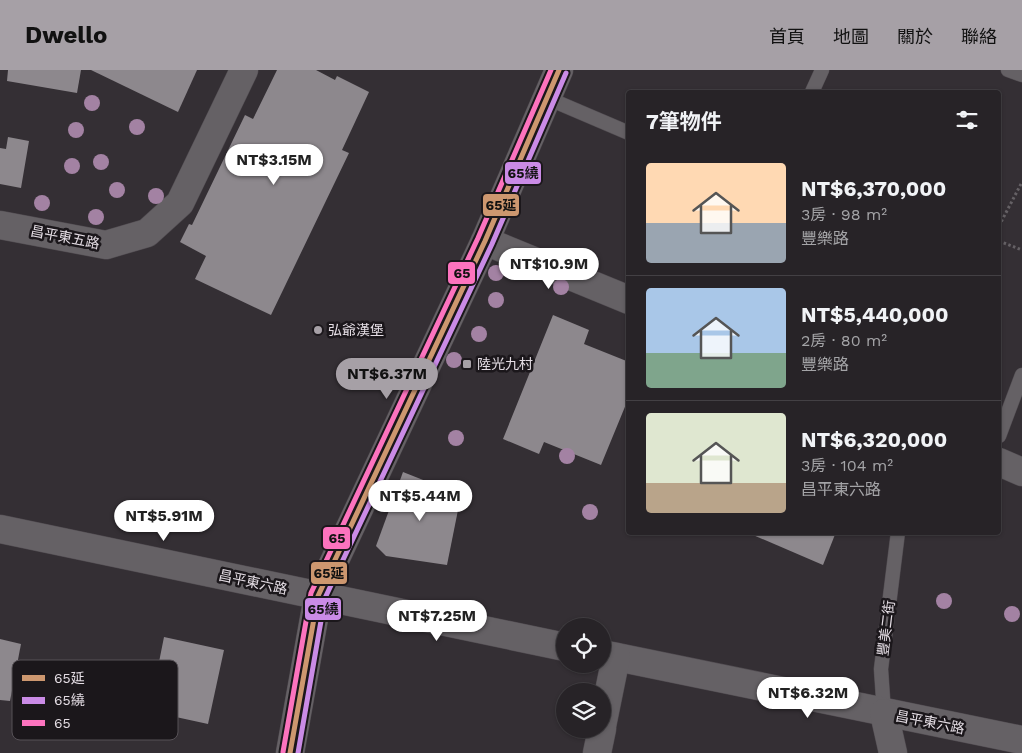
<!DOCTYPE html>
<html lang="zh-TW">
<head>
<meta charset="utf-8">
<style>
	:root { --surface:#272327; --page:#332f33; --text:#f1f3f6; --muted:#a4a4a7; --line:#434044; --accent:#a6a0a6 }
	body { margin:0; font-family:"Work Sans","Noto Sans TC",sans-serif; background:var(--page); color:var(--text); height:100vh; display:flex; flex-direction:column; font-size:19px; white-space:nowrap }
	* { box-sizing:border-box; margin:0 }
	p { font-size:16px; color:var(--muted) }
	.icon { flex:none; width:28px; height:28px; fill:none; stroke:currentColor; stroke-width:2; stroke-linecap:round; stroke-linejoin:round }
	.map { position:relative; flex:1; overflow:hidden }
	.sheet { position:absolute; left:626px; top:20px; width:375px; height:445px; display:flex; flex-direction:column; background:var(--surface); border-radius:5px; box-shadow:0 1px 4px #0004,0 0 0 1px var(--line) }
	.sheet>* { flex:none }
	.controls { position:absolute; left:556px; top:548px; display:grid; gap:10px }
	.controls a { display:grid; place-items:center; width:55px; height:55px; border-radius:50%; background:var(--surface); box-shadow:0 1px 4px #0004,0 0 0 1px var(--line); font-size:25px }
	.price { position:absolute; translate:-50% -42px; padding:0 11px; border-radius:18px; background:#fff; color:#222; font-size:16px; line-height:32px; filter:drop-shadow(0 1px 2px #0008) }
	.price::after { content:''; position:absolute; left:50%; top:30px; width:15px; height:11px; margin-left:-8px; background:inherit; clip-path:polygon(0 0,100% 0,50% 100%) }
	.price.on { background:var(--accent); color:#111 }
	ul { padding:0; list-style:none }
	li { display:flex; align-items:center; gap:15px; height:125px; padding:0 20px }
	li+li { border-top:1px solid var(--line) }
	li span { display:grid; place-items:center; flex:none; width:140px; height:100px; border-radius:5px; color:#555 }
	li>.icon { margin-inline-start:auto }
	span .icon { width:60px; height:60px; fill:#fffc; stroke-width:1 }
	li b { font-size:21px }
	h2 { display:flex; justify-content:space-between; align-items:center; height:60px; padding:0 20px; font-size:21px }
	header { display:flex; align-items:center; gap:30px; box-sizing:border-box; height:70px; padding:0 25px; background:var(--accent); color:#111 }
	header strong { font-size:24px }
	nav { display:flex; gap:28px; margin-inline-start:auto; font-size:18px }
	.map>svg:first-child { display:block }
</style>
</head>
<body>
<header>
<strong>Dwello</strong>
<nav><a>首頁</a><a>地圖</a><a>關於</a><a>聯絡</a></nav>
</header>
<div class="map">
<svg width="1022" height="683" viewBox="0 0 1022 683">
	<rect width="100%" height="100%" fill="#342f34"/>
	<g fill="#8d888d">
		<polygon points="8,0 81,0 77,23 7,11"/>
		<polygon points="91,0 197,0 178,42"/>
		<polygon points="277,0 316,0 335,10 337,6 369,22 342,80 349,83 271,245 195,209 206,186 180,172 189,154 192,155 245,45 253,49"/>
		<polygon points="8,67 29,71 21,118 0,114 0,78 6,79"/>
		<polygon points="553,245 589,260 584,274 629,292 629,327 601,395 544,372 539,384 503,369"/>
		<polygon points="403,402 461,425 447,495 386,486 376,476"/>
		<polygon points="746,462 836,462 823,495"/>
		<polygon points="164,567 224,580 208,654 107,632 115,593 157,602"/>
		<polygon points="0,569 21,574 10,631 0,630"/>
	</g>
	<g fill="none" stroke-linecap="round" stroke-linejoin="round">
		<g stroke="#504b50" stroke-width="15">
			<g id="service">
				<polyline points="1008,0 1022,5"/>
				<polyline points="812,22 822,0"/>
				<polyline points="547,28 629,63"/>
				<polyline points="999,366 1022,305"/>
				<polyline points="884,643 881,599 898,462"/>
			</g>
		</g>
		<g stroke="#504b50" stroke-width="29">
			<g id="minor">
				<polyline points="0,155 106,175 147,163 180,133 244,0"/>
				<polyline points="485,171 629,230"/>
				<polyline points="999,392 1022,402"/>
				<polyline points="0,459 565,577"/>
				<polyline points="602,584 1022,670"/>
				<polyline points="884,643 893,683"/>
				<polyline points="602,656 616,587"/>
				<polyline points="597,683 602,659"/>
			</g>
		</g>
		<g stroke="#504b50" stroke-width="29">
			<polyline id="tertiary" points="290,683 318,526 485,171 559,0"/>
		</g>
		<g stroke="#656165" stroke-width="3" stroke-dasharray="2.5 2.5" stroke-linecap="butt">
			<polyline points="999,156 1022,112"/>
			<polyline points="999,171 1022,180"/>
		</g>
		<use href="#service" stroke="#656165" stroke-width="14"/>
		<use href="#minor" stroke="#656165" stroke-width="28"/>
		<use href="#tertiary" stroke="#656165" stroke-width="28"/>
		<g stroke="#1b171b" stroke-width="9">
			<polyline id="bus-1" points="290,683 318,526 485,171 559,0"/>
		</g>
		<g stroke="#1b171b" stroke-width="9">
			<polyline id="bus-2" points="298,683 325,528 492,174 566,3"/>
		</g>
		<g stroke="#1b171b" stroke-width="9">
			<polyline id="bus-3" points="283,682 311,523 478,168 551,0"/>
		</g>
		<use href="#bus-1" stroke="#cd976f" stroke-width="5"/>
		<use href="#bus-2" stroke="#ca8be6" stroke-width="5"/>
		<use href="#bus-3" stroke="#fc73be" stroke-width="5"/>
	</g>
	<g fill="#a382a3">
		<circle cx="92" cy="33" r="8"/>
		<circle cx="137" cy="57" r="8"/>
		<circle cx="76" cy="60" r="8"/>
		<circle cx="101" cy="92" r="8"/>
		<circle cx="72" cy="96" r="8"/>
		<circle cx="117" cy="120" r="8"/>
		<circle cx="156" cy="126" r="8"/>
		<circle cx="42" cy="133" r="8"/>
		<circle cx="96" cy="147" r="8"/>
		<circle cx="496" cy="203" r="8"/>
		<circle cx="561" cy="217" r="8"/>
		<circle cx="496" cy="230" r="8"/>
		<circle cx="479" cy="264" r="8"/>
		<circle cx="454" cy="290" r="8"/>
		<circle cx="456" cy="368" r="8"/>
		<circle cx="567" cy="386" r="8"/>
		<circle cx="590" cy="442" r="8"/>
		<circle cx="944" cy="531" r="8"/>
		<circle cx="1012" cy="544" r="8"/>
	</g>
	<g fill="#a6a0a6" stroke="#1b171b" stroke-width="2">
		<circle cx="318" cy="260" r="5"/>
		<rect x="462" y="289" width="10" height="10" rx="2.5"/>
	</g>
	<g text-anchor="middle" stroke-width="5" stroke-linejoin="round" paint-order="stroke">
		<g font-size="14" fill="#e4dde4" stroke="#1b171b">
			<text transform="translate(65 167) rotate(11)" y="5">昌平東五路</text>
			<text transform="translate(253 512) rotate(12)" y="5">昌平東六路</text>
			<text transform="translate(886 558) rotate(-83)" y="5">豐美二街</text>
			<text transform="translate(930 652) rotate(11)" y="5">昌平東六路</text>
		</g>
		<g font-size="14" fill="#e4dde4" stroke="#1b171b" text-anchor="start">
			<text x="328" y="265">弘爺漢堡</text>
			<text x="477" y="299">陸光九村</text>
		</g>
	</g>
	<rect x="12" y="590" width="166" height="80" rx="8" fill="#1b171b" stroke="#575257" stroke-width="1"/>
	<rect x="22" y="605" width="23" height="6" fill="#cd976f"/>
	<rect x="22" y="627" width="23" height="7" fill="#ca8be6"/>
	<rect x="22" y="650" width="23" height="6" fill="#fc73be"/>
	<g font-size="14" fill="#e4dde4">
		<text x="54" y="613">65延</text>
		<text x="54" y="635">65繞</text>
		<text x="54" y="658">65</text>
	</g>
	<g stroke="#1b171b" stroke-width="2">
		<rect x="504" y="91" width="38" height="24" rx="5" fill="#ca8be6"/>
		<rect x="482" y="123" width="38" height="24" rx="5" fill="#cd976f"/>
		<rect x="447" y="191" width="29" height="24" rx="5" fill="#fc73be"/>
		<rect x="322" y="456" width="29" height="24" rx="5" fill="#fc73be"/>
		<rect x="310" y="491" width="38" height="24" rx="5" fill="#cd976f"/>
		<rect x="304" y="527" width="38" height="24" rx="5" fill="#ca8be6"/>
	</g>
	<g font-size="14" text-anchor="middle" font-weight="bold" fill="#111">
		<text x="523" y="108">65繞</text>
		<text x="501" y="140">65延</text>
		<text x="462" y="208">65</text>
		<text x="337" y="473">65</text>
		<text x="329" y="508">65延</text>
		<text x="323" y="544">65繞</text>
	</g>
</svg>
<div class="controls">
<a><svg class="icon" aria-label="locate" viewBox="0 0 24 24"><circle cx="12" cy="12" r="6"/><path d="M12 2v4M12 18v4M2 12h4M18 12h4"/></svg></a>
<a><svg class="icon" aria-label="layers" viewBox="0 0 24 24"><path d="M12 4l9 5-9 5-9-5zM3 14l9 5 9-5"/></svg></a>
</div>
<b class="price" style="left:274px;top:116px">NT$3.15M</b>
<b class="price" style="left:549px;top:220px">NT$10.9M</b>
<b class="price on" style="left:387px;top:330px">NT$6.37M</b>
<b class="price" style="left:420px;top:452px">NT$5.44M</b>
<b class="price" style="left:164px;top:472px">NT$5.91M</b>
<b class="price" style="left:437px;top:572px">NT$7.25M</b>
<b class="price" style="left:808px;top:649px">NT$6.32M</b>
<section class="sheet">
<h2>7筆物件<svg class="icon" aria-label="filters" viewBox="0 0 24 24"><path d="M4 7h16M4 17h16"/><circle cx="9" cy="7" r="2"/><circle cx="15" cy="17" r="2"/></svg></h2>
<ul>
<li><span style="background:linear-gradient(#ffd9b3 60%,#9aa5b1 0)"><svg class="icon" aria-label="home" viewBox="0 0 24 24"><path d="M3 11l9-7 9 7M6 9v11h12V9"/></svg></span><div><b>NT$6,370,000</b><p>3房 · 98 m²</p><p>豐樂路</p></div></li>
<li><span style="background:linear-gradient(#a9c7e8 65%,#7fa58c 0)"><svg class="icon" aria-label="home" viewBox="0 0 24 24"><path d="M3 11l9-7 9 7M6 9v11h12V9"/></svg></span><div><b>NT$5,440,000</b><p>2房 · 80 m²</p><p>豐樂路</p></div></li>
<li><span style="background:linear-gradient(#dfe7d0 70%,#b9a48a 0)"><svg class="icon" aria-label="home" viewBox="0 0 24 24"><path d="M3 11l9-7 9 7M6 9v11h12V9"/></svg></span><div><b>NT$6,320,000</b><p>3房 · 104 m²</p><p>昌平東六路</p></div></li>
</ul>
</section>
</div>
</body>
</html>
